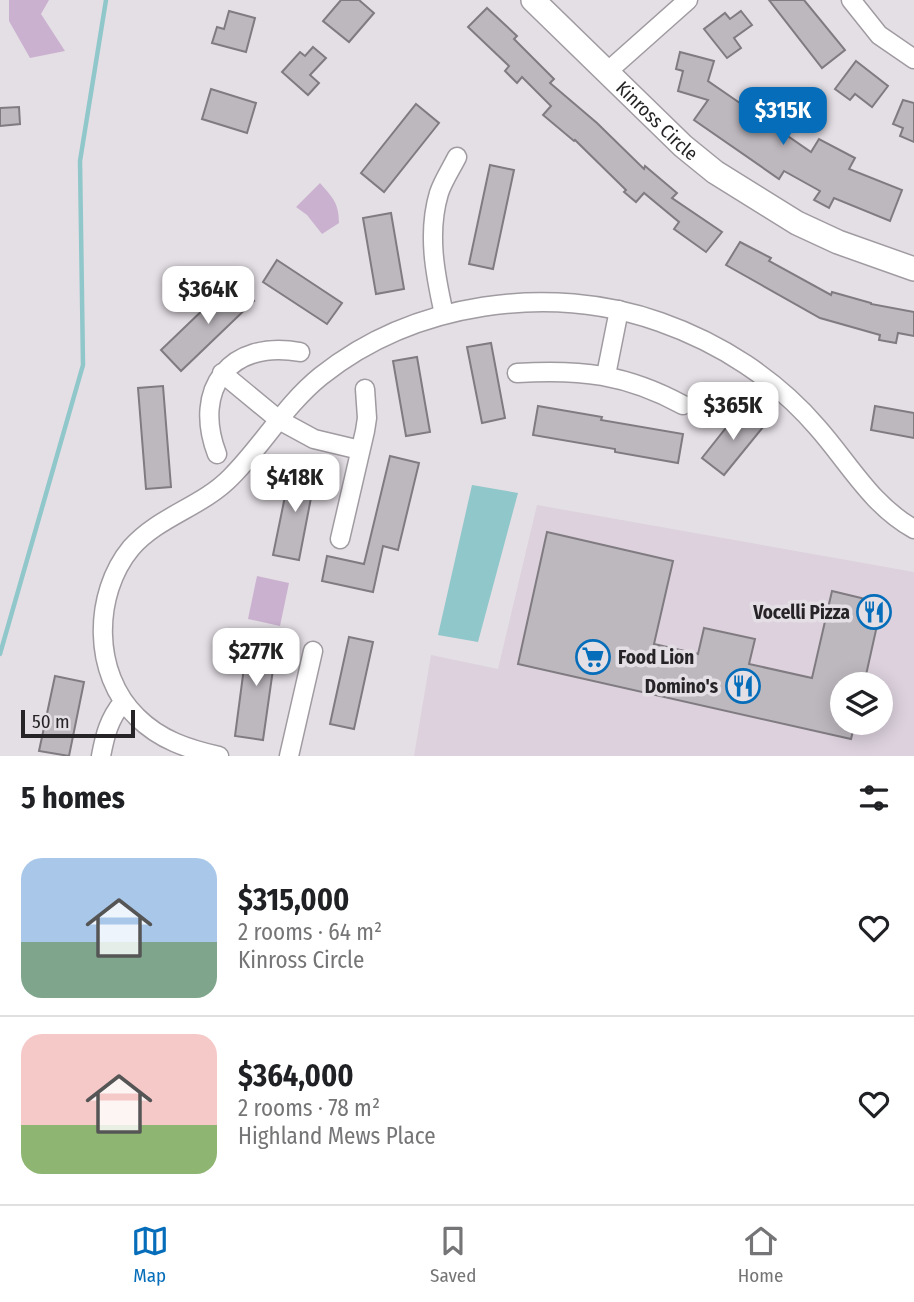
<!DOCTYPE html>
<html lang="en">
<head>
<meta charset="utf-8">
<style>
	:root { --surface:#fff; --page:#f6f6f6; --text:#202124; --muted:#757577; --line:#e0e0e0; --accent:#056db9 }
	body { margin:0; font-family:"Fira Sans Condensed",sans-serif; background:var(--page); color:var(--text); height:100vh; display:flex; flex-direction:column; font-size:26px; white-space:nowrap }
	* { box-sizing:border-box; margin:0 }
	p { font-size:23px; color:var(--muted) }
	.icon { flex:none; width:38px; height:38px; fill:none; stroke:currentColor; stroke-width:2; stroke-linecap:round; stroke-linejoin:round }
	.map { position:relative; height:756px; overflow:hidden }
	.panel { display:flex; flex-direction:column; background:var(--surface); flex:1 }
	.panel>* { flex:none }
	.tools { position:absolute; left:830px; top:672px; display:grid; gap:14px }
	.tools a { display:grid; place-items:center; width:63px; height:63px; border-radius:50%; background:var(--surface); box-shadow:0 4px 18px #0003; font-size:35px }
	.scale { position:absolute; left:21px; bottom:18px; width:114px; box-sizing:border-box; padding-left:7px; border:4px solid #262426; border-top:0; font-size:19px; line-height:24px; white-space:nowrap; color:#262426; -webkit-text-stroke:5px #e4dfe5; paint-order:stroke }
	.price { position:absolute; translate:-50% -60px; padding:0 16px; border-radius:14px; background:#fff; color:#222; font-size:23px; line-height:46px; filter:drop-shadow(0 2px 4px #0008) }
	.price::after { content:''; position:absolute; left:50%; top:42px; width:21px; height:16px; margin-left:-10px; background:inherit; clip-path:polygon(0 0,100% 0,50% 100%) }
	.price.active { background:var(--accent); color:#fff }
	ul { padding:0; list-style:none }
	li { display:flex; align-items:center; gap:21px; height:175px; padding:0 21px }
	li+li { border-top:2px solid var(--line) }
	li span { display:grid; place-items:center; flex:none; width:196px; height:140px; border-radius:21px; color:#555 }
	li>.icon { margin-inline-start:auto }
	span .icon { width:84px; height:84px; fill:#fffc; stroke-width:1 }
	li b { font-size:30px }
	h2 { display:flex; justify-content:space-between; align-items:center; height:84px; padding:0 21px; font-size:30px }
	.tabs { display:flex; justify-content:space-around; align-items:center; height:98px; border-top:2px solid var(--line); background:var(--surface); font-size:19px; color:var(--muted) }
	.tabs a { display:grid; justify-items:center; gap:4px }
	.tabs .active { color:var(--accent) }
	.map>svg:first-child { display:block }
</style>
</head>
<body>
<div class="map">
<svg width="914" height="756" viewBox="0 0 914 756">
	<rect width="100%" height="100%" fill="#e4dfe5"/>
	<path fill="#dcd1dd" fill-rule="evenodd" d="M537 505 914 572V756H414L431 655 498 669ZM842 684H880V723H842Z"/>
	<g fill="#cbb1d0">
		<polygon points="9,0 49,0 41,14 65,51 30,58 9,21"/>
		<path d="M320 183C333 198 339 203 339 223L322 234 307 215 296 207Z"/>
		<polygon points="257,576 289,583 280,626 248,619"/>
	</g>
	<polygon fill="#90c7ca" points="472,485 518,493 478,642 438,635"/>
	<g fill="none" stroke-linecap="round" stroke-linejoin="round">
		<polyline stroke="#90c7ca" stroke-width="4.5" points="0,654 83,365 80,161 106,0"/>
	</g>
	<g fill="#bdb8be" stroke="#7f7b80" stroke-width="2">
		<polygon points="341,0 359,0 374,13 349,42 323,21"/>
		<polygon points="769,0 804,0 845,50 822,68"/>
		<polygon points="487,8 517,36 514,39 554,79 550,83 597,123 644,169 645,166 677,193 672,198 722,232 706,252 674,229 679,222 644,193 636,202 624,192 626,190 575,140 574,141 543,115 551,106 522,77 517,83 505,71 509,66 468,27"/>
		<polygon points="229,11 255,18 246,52 212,43 217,27 224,29"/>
		<polygon points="741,11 752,25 734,38 741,48 727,58 704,29 725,13 730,19"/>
		<polygon points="313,47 326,58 310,75 319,83 308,95 282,72 300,52 305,56"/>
		<polygon points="680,52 714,61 708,81 811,152 819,139 855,158 849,169 902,190 890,221 834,198 829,208 814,200 820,191 784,171 779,179 694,120 708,100 678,91 683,71 676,69"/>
		<polygon points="856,61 888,86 872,107 855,94 850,100 835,89"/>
		<polygon points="211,89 256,103 247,133 202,119"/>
		<polygon points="903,100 914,103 914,142 900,136 903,128 893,124"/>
		<polygon points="416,104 439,123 384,192 361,173"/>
		<polygon points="19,107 20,124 0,126 0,108"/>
		<polygon points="490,165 514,170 493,269 469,264"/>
		<polygon points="391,213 404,289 376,294 363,218"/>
		<polygon points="740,242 771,258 769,261 831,295 832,292 871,303 871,304 914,312 914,336 898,333 896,343 879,340 880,335 820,318 726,265"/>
		<polygon points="277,260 342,303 327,324 263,282"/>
		<polygon points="234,280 254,301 181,371 161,350"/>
		<polygon points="491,343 505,418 482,423 467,347"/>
		<polygon points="417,357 430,432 406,436 393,361"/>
		<polygon points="163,386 171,487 146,489 138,388"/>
		<polygon points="538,406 602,417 601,420 683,434 678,463 615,452 615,449 533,435"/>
		<polygon points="875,406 914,413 914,438 871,430"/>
		<polygon points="741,409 764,426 724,475 702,458"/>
		<polygon points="390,456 419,463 398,550 383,546 373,592 322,581 327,556 364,564"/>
		<polygon points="291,467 316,472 299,560 273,555"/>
		<polygon points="547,532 673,561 654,644 698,654 704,628 755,639 749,664 812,678 832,591 882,603 864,684 842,684 842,723 855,723 851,739 518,664"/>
		<polygon points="248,637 277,641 263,740 235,736"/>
		<polygon points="349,637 373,642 354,729 330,724"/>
		<polygon points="55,676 84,682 69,756 39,751"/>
	</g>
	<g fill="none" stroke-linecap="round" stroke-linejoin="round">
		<g stroke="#a09ba1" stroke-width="21">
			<g id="minor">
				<polyline points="851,0 879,35 914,59"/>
				<polyline points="607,72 688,0"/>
				<path d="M444 314C435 274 427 233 439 193 443 181 451 169 457 157"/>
				<polyline points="222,373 279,420 314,439 360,450"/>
				<path d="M517 373C580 369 626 374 683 405"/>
				<polyline points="606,375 619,310"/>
				<path d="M217 454C192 389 230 339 300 352"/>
				<polyline points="340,539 365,431 367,418 365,389"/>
				<path d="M101 756C105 735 109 719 123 702"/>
				<path d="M219 756C188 749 160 740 137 717 92 674 93 594 131 548 159 516 202 507 231 477 263 445 285 405 321 376 414 302 549 283 660 322 720 343 776 379 817 427 849 463 871 505 914 529"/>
				<polyline points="289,756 313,651"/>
			</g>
		</g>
		<g stroke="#a09ba1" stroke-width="26">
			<g id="tertiary">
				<path id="s1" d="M533 0 683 146 715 172 797 223 838 242 914 269"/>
			</g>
		</g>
		<use href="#minor" stroke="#fff" stroke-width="18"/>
		<use href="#tertiary" stroke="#fff" stroke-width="23"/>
	</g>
	<defs>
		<g id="restaurant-ring" transform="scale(1.75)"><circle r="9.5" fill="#e4dfe5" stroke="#056db9" stroke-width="1.5"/><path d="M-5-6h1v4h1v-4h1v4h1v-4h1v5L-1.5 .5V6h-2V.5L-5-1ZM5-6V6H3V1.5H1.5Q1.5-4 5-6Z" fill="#056db9"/></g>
		<g id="supermarket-ring" transform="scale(1.75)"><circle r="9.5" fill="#e4dfe5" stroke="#056db9" stroke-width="1.5"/><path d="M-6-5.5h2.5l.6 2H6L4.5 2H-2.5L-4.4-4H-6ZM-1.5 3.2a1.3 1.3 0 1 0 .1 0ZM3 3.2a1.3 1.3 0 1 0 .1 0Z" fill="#056db9"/></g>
	</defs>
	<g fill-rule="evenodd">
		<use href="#restaurant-ring" x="874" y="612"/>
		<use href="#supermarket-ring" x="593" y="657"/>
		<use href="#restaurant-ring" x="743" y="686"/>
	</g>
	<g text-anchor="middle" stroke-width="7" stroke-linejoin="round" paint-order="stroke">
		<g font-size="19" fill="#262426" stroke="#e4dfe5">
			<text dy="7" stroke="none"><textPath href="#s1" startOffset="173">Kinross Circle</textPath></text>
		</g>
		<g font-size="19" font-weight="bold" fill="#262426" stroke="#e4dfe5" text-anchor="end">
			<text x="850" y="619">Vocelli Pizza</text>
			<text x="618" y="664" text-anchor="start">Food Lion</text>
			<text x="718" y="693">Domino's</text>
		</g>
	</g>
</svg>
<div class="tools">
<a><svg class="icon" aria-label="layers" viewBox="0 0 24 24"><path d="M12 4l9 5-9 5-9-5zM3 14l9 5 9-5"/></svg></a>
</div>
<div class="scale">50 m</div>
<b class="price active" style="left:783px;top:147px">$315K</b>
<b class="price" style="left:208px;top:326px">$364K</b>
<b class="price" style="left:733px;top:442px">$365K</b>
<b class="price" style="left:295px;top:514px">$418K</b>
<b class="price" style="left:256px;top:688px">$277K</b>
</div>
<section class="panel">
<h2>5 homes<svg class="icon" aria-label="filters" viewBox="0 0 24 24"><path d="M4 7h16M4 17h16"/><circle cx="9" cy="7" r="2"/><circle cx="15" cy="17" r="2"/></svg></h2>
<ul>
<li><span style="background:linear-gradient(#a9c7e8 60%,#7fa58c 0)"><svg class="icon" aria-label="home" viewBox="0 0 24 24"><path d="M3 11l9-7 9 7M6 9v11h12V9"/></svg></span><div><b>$315,000</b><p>2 rooms · 64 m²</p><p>Kinross Circle</p></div><svg class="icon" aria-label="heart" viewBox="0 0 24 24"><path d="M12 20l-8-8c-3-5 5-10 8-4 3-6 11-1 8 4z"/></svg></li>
<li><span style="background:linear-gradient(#f6c9c9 65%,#8fb573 0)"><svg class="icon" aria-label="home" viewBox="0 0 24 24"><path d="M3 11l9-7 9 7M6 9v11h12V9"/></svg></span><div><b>$364,000</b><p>2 rooms · 78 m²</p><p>Highland Mews Place</p></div><svg class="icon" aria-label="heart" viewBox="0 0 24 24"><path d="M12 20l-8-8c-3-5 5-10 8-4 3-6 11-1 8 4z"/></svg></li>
</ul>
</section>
<nav class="tabs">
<a class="active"><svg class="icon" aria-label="map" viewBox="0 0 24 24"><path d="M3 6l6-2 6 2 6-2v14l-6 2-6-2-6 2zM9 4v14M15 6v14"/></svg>Map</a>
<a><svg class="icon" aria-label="saved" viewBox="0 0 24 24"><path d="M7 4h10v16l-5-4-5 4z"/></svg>Saved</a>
<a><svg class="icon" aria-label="home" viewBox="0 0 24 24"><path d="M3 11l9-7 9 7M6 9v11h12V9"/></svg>Home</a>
</nav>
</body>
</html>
